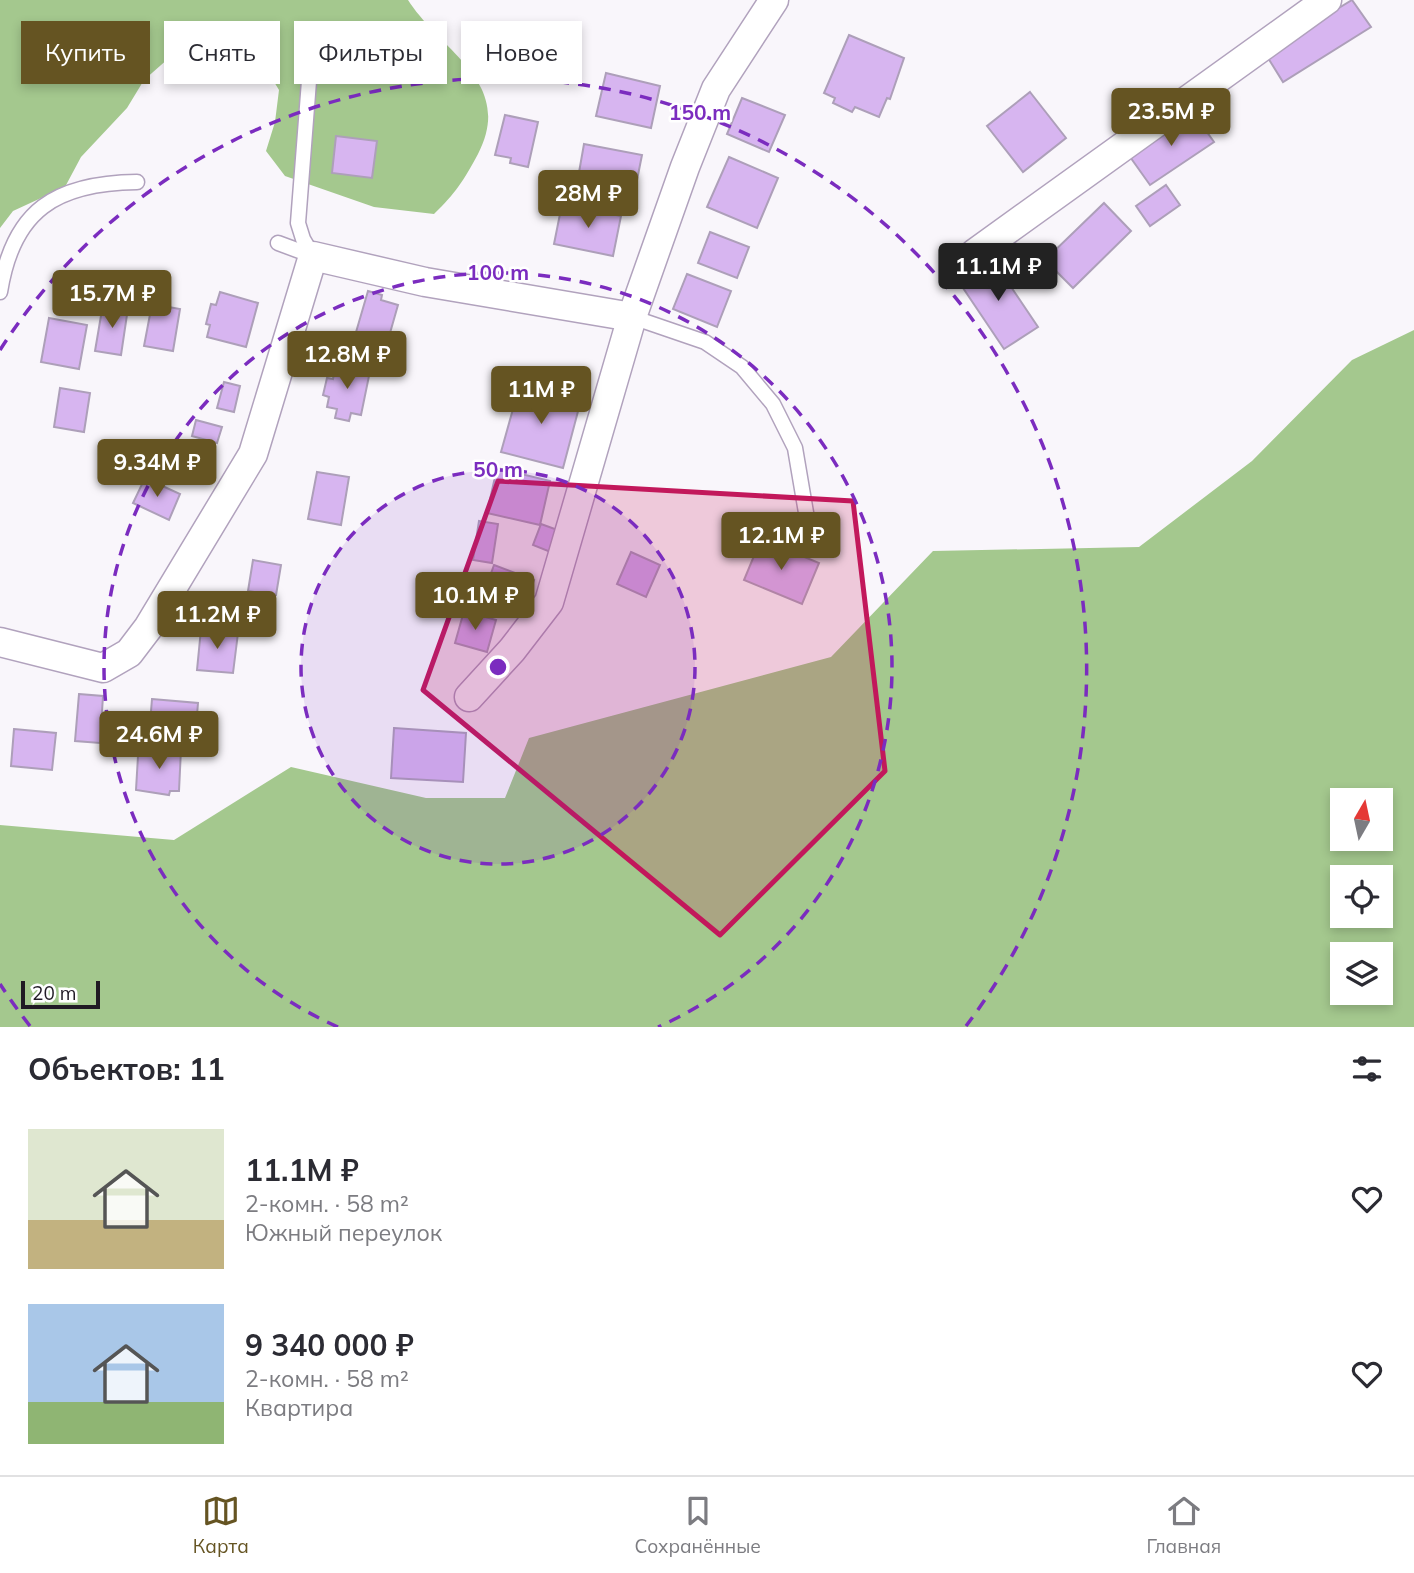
<!DOCTYPE html>
<html lang="ru">
<head>
<meta charset="utf-8">
<style>
	:root { --surface:#fff; --page:#f2f2f3; --text:#2b2b33; --muted:#7c7c81; --line:#e1e1e2; --accent:#655422 }
	body { margin:0; font-family:Mulish,sans-serif; background:var(--page); color:var(--text); height:100vh; display:flex; flex-direction:column; font-size:26px; white-space:nowrap }
	* { box-sizing:border-box; margin:0 }
	p { font-size:23px; color:var(--muted) }
	.icon { flex:none; width:38px; height:38px; fill:none; stroke:currentColor; stroke-width:2; stroke-linecap:round; stroke-linejoin:round }
	.map { position:relative; height:1027px; overflow:hidden }
	.details { display:flex; flex-direction:column; background:var(--surface); flex:1 }
	.details>* { flex:none }
	.hud { position:absolute; left:21px; top:21px; width:700px; height:63px; display:flex; gap:14px }
	.needle { width:46px; rotate:9deg }
	.buttons { position:absolute; left:1330px; top:788px; display:grid; gap:14px }
	.buttons a { display:grid; place-items:center; width:63px; height:63px; border-radius:0px; background:var(--surface); box-shadow:0 4px 10px #0003; font-size:35px }
	.scale { position:absolute; left:21px; bottom:18px; width:79px; box-sizing:border-box; padding-left:7px; border:4px solid #201a24; border-top:0; font-size:19px; line-height:24px; white-space:nowrap; color:#201a24; -webkit-text-stroke:5px #fff; paint-order:stroke }
	.price { position:absolute; translate:-50% -60px; padding:0 16px; border-radius:7px; background:var(--accent); color:#fff; font-size:23px; line-height:46px; filter:drop-shadow(0 2px 4px #0008) }
	.price::after { content:''; position:absolute; left:50%; top:42px; width:21px; height:16px; margin-left:-10px; background:inherit; clip-path:polygon(0 0,100% 0,50% 100%) }
	.price.current { background:#222; color:#fff }
	ul { padding:0; list-style:none }
	li { display:flex; align-items:center; gap:21px; height:175px; padding:0 28px }
	li span { display:grid; place-items:center; flex:none; width:196px; height:140px; border-radius:0px; color:#555 }
	li>.icon { margin-inline-start:auto }
	span .icon { width:84px; height:84px; fill:#fffc; stroke-width:1 }
	li b { font-size:30px }
	h2 { display:flex; justify-content:space-between; align-items:center; height:84px; padding:0 28px; font-size:30px }
	.chip { padding:0 24px; border-radius:0px; background:var(--surface); box-shadow:0 4px 10px #0003; font-size:24px; line-height:63px }
	.chip.current { background:var(--accent); color:#fff }
	.tab-bar { display:flex; justify-content:space-around; align-items:center; height:98px; border-top:2px solid var(--line); background:var(--surface); font-size:19px; color:var(--muted) }
	.tab-bar a { display:grid; justify-items:center; gap:4px }
	.tab-bar .current { color:var(--accent) }
	.map>svg:first-child { display:block }
</style>
</head>
<body>
<div class="map">
<svg width="1414" height="1027" viewBox="0 0 1414 1027">
	<rect width="100%" height="100%" fill="#f9f6fb"/>
	<g fill="#a4c88e" fill-rule="evenodd">
		<path d="M0 0H408C442 53 515 82 478 154 464 180 455 194 434 214L374 207 285 176 266 151 275 122 279 90 262 62 231 52 199 50 169 58 144 80 127 108 81 157 65 187 13 211 0 228Z"/>
		<path d="M1414 330V1027H0V825L174 840 291 767 426 798H505L529 738 831 657 933 551 1139 547 1252 461 1352 360ZM1342 800H1381V838H1342ZM1342 877H1381V915H1342ZM1342 954H1381V992H1342Z"/>
	</g>
	<g fill="#d7b5f0" stroke="#ad9fb9" stroke-width="2">
		<polygon points="1352,0 1371,27 1283,82 1265,53"/>
		<polygon points="849,35 904,58 890,99 887,98 879,117 855,107 852,112 833,103 835,98 824,93"/>
		<polygon points="606,73 660,86 651,128 596,116"/>
		<polygon points="1030,92 1066,138 1023,172 987,126"/>
		<polygon points="742,98 785,115 769,152 727,134"/>
		<polygon points="1192,111 1214,142 1150,185 1128,154"/>
		<polygon points="505,115 538,122 528,167 510,163 511,158 495,155"/>
		<polygon points="336,136 377,141 372,178 332,173"/>
		<polygon points="584,144 642,155 635,190 578,178"/>
		<polygon points="729,157 778,178 757,228 707,207"/>
		<polygon points="1166,185 1180,205 1150,226 1136,206"/>
		<polygon points="1104,203 1131,231 1073,288 1045,260"/>
		<polygon points="562,204 621,216 613,256 554,244"/>
		<polygon points="710,232 749,247 737,278 698,263"/>
		<polygon points="991,257 1038,327 1004,349 957,279"/>
		<polygon points="687,274 731,291 717,327 673,309"/>
		<polygon points="368,291 382,295 381,300 398,305 388,340 369,335 366,343 354,339"/>
		<polygon points="220,292 258,303 246,347 207,337 210,325 206,324 211,304 216,305"/>
		<polygon points="103,304 128,308 121,355 95,351"/>
		<polygon points="152,304 180,309 173,351 144,346"/>
		<polygon points="49,318 87,325 79,369 41,362"/>
		<polygon points="336,364 370,371 361,415 351,413 349,421 335,418 337,409 327,407 329,397 323,395 327,378 333,379"/>
		<polygon points="224,382 240,386 234,412 217,408"/>
		<polygon points="520,384 581,400 563,468 501,452"/>
		<polygon points="60,388 90,393 84,432 54,427"/>
		<polygon points="196,420 222,427 217,443 192,436"/>
		<polygon points="497,468 550,481 540,525 487,513"/>
		<polygon points="317,472 349,477 341,525 308,519"/>
		<polygon points="145,478 180,494 169,520 133,503"/>
		<polygon points="479,521 498,524 492,563 473,560"/>
		<polygon points="541,524 566,533 558,555 533,545"/>
		<polygon points="761,539 819,563 802,604 744,580"/>
		<polygon points="631,552 660,565 646,597 617,584"/>
		<polygon points="253,560 281,565 276,595 248,591"/>
		<polygon points="494,565 534,580 523,611 483,596"/>
		<polygon points="464,611 496,620 487,652 455,643"/>
		<polygon points="201,629 238,633 233,673 197,670"/>
		<polygon points="79,694 103,696 100,743 75,741"/>
		<polygon points="152,699 198,703 195,739 149,736"/>
		<polygon points="394,728 466,733 463,782 391,778"/>
		<polygon points="14,729 56,733 52,770 11,766"/>
		<polygon points="150,747 181,749 179,791 170,791 169,795 136,790 138,756"/>
	</g>
	<g fill="none" stroke-linecap="round" stroke-linejoin="round">
		<g stroke="#b1a2bd" stroke-width="17">
			<g id="lane">
				<polyline points="309,81 298,223 303,239 313,256"/>
				<polyline points="278,243 313,256"/>
				<path d="M0 292C13 210 56 183 137 182"/>
				<polyline points="632,317 705,342 742,367 773,404 795,448 810,536"/>
			</g>
		</g>
		<g stroke="#b1a2bd" stroke-width="31">
			<g id="street">
				<polyline points="975,253 1327,0"/>
				<polyline points="0,642 103,668 129,653 148,628 253,454 313,256 425,282 632,317"/>
				<polyline points="469,697 512,650 549,602 632,317 685,167 716,89 774,0"/>
			</g>
		</g>
		<use href="#lane" stroke="#fff" stroke-width="14"/>
		<use href="#street" stroke="#fff" stroke-width="28"/>
	</g>
	<path fill="#c2185b" fill-opacity="0.2" stroke="#c2185b" stroke-width="5" stroke-linejoin="round" d="M498 481 853 501 885 771 720 935 423 690Z"/>
	<circle cx="498" cy="667" r="197" fill="#7b2cbf" fill-opacity=".12"/>
	<g fill="none" stroke="#7b2cbf" stroke-width="3.5" stroke-dasharray="12 9">
		<circle cx="498" cy="667" r="197"/>
		<path d="M338 1027A394 394 0 1 1 658 1027"/>
		<path d="M30 1026A590 590 0 0 1 0 984M0 350A590 590 0 1 1 966 1026"/>
	</g>
	<circle cx="498" cy="667" r="10" fill="#7b2cbf" stroke="#fff" stroke-width="3.5"/>
	<g font-size="21" text-anchor="middle" font-weight="bold" fill="#7b2cbf" stroke="#fff" stroke-width="5" stroke-linejoin="round" paint-order="stroke">
		<text x="700" y="120">150 m</text>
		<text x="498" y="280">100 m</text>
		<text x="498" y="477">50 m</text>
	</g>
</svg>
<div class="buttons">
<a><svg class="needle" viewBox="-14 -14 28 28"><path d="M0-13l5 13h-10z" fill="#e53935"/><path d="M0 13l5-13h-10z" fill="#7c7c81"/></svg></a>
<a><svg class="icon" aria-label="locate" viewBox="0 0 24 24"><circle cx="12" cy="12" r="6"/><path d="M12 2v4M12 18v4M2 12h4M18 12h4"/></svg></a>
<a><svg class="icon" aria-label="layers" viewBox="0 0 24 24"><path d="M12 4l9 5-9 5-9-5zM3 14l9 5 9-5"/></svg></a>
</div>
<div class="scale">20 m</div>
<b class="price" style="left:1171px;top:148px">23.5M ₽</b>
<b class="price" style="left:588px;top:230px">28M ₽</b>
<b class="price current" style="left:998px;top:303px">11.1M ₽</b>
<b class="price" style="left:112px;top:330px">15.7M ₽</b>
<b class="price" style="left:347px;top:391px">12.8M ₽</b>
<b class="price" style="left:541px;top:426px">11M ₽</b>
<b class="price" style="left:157px;top:499px">9.34M ₽</b>
<b class="price" style="left:781px;top:572px">12.1M ₽</b>
<b class="price" style="left:475px;top:632px">10.1M ₽</b>
<b class="price" style="left:217px;top:651px">11.2M ₽</b>
<b class="price" style="left:159px;top:771px">24.6M ₽</b>
<div class="hud">
<a class="chip current">Купить</a>
<a class="chip">Снять</a>
<a class="chip">Фильтры</a>
<a class="chip">Новое</a>
</div>
</div>
<section class="details">
<h2>Объектов: 11<svg class="icon" aria-label="filters" viewBox="0 0 24 24"><path d="M4 7h16M4 17h16"/><circle cx="9" cy="7" r="2"/><circle cx="15" cy="17" r="2"/></svg></h2>
<ul>
<li><span style="background:linear-gradient(#dfe7d0 65%,#c2b280 0)"><svg class="icon" aria-label="home" viewBox="0 0 24 24"><path d="M3 11l9-7 9 7M6 9v11h12V9"/></svg></span><div><b>11.1M ₽</b><p>2-комн. · 58 m²</p><p>Южный переулок</p></div><svg class="icon" aria-label="heart" viewBox="0 0 24 24"><path d="M12 20l-8-8c-3-5 5-10 8-4 3-6 11-1 8 4z"/></svg></li>
<li><span style="background:linear-gradient(#a9c7e8 70%,#8fb573 0)"><svg class="icon" aria-label="home" viewBox="0 0 24 24"><path d="M3 11l9-7 9 7M6 9v11h12V9"/></svg></span><div><b>9 340 000 ₽</b><p>2-комн. · 58 m²</p><p>Квартира</p></div><svg class="icon" aria-label="heart" viewBox="0 0 24 24"><path d="M12 20l-8-8c-3-5 5-10 8-4 3-6 11-1 8 4z"/></svg></li>
</ul>
</section>
<nav class="tab-bar">
<a class="current"><svg class="icon" aria-label="map" viewBox="0 0 24 24"><path d="M3 6l6-2 6 2 6-2v14l-6 2-6-2-6 2zM9 4v14M15 6v14"/></svg>Карта</a>
<a><svg class="icon" aria-label="saved" viewBox="0 0 24 24"><path d="M7 4h10v16l-5-4-5 4z"/></svg>Сохранённые</a>
<a><svg class="icon" aria-label="home" viewBox="0 0 24 24"><path d="M3 11l9-7 9 7M6 9v11h12V9"/></svg>Главная</a>
</nav>
</body>
</html>
